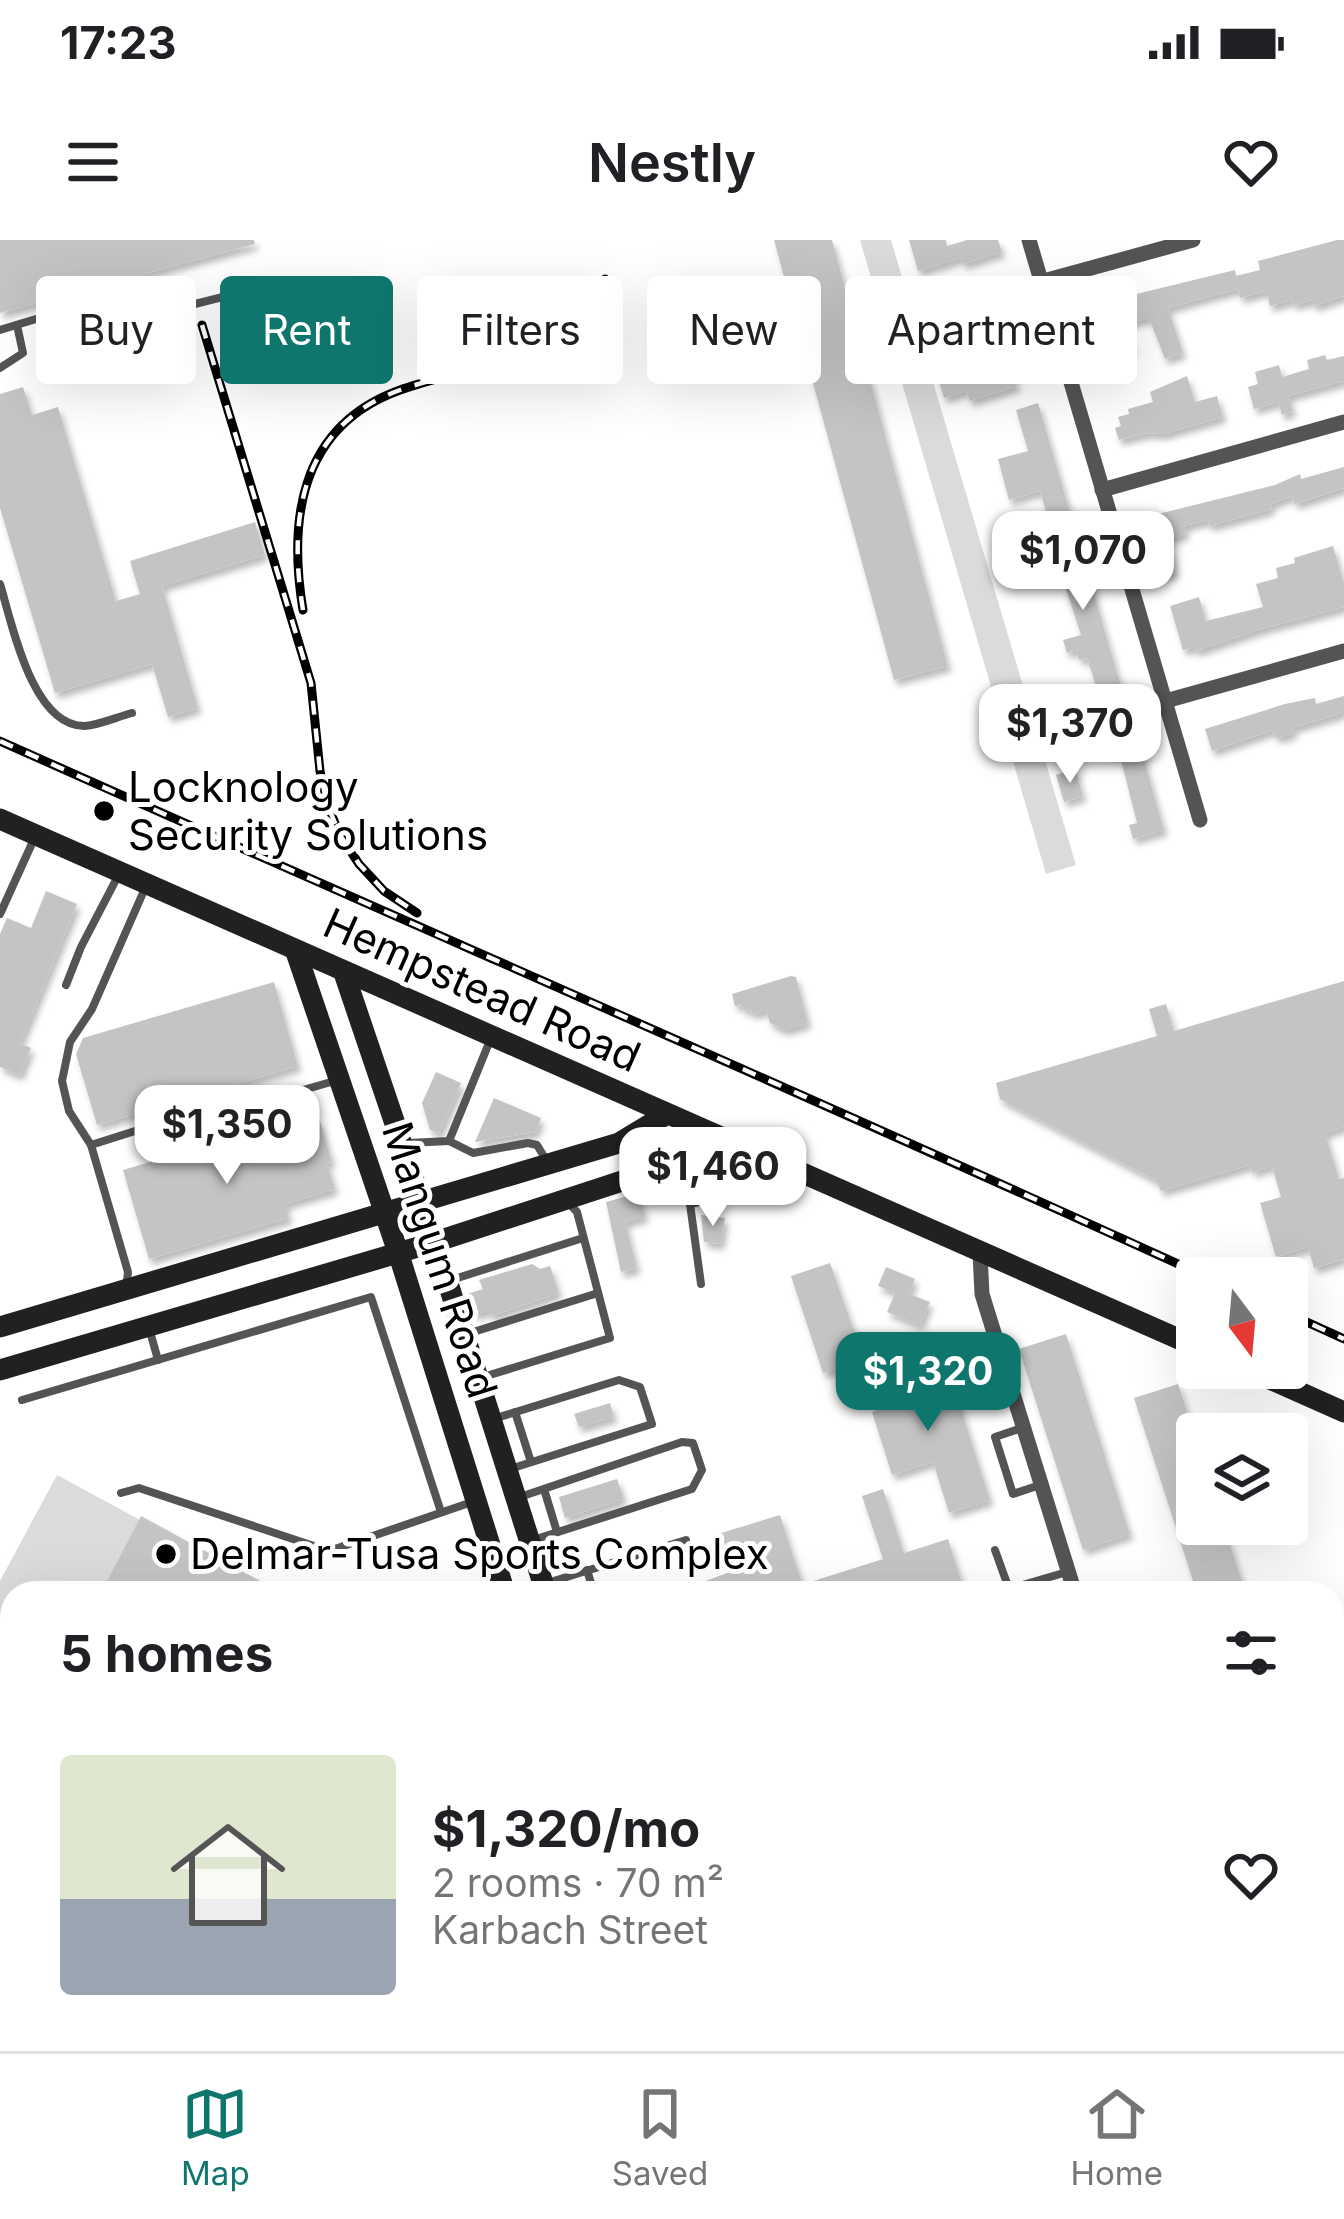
<!DOCTYPE html>
<html lang="en">
<head>
<meta charset="utf-8">
<style>
	:root { --surface:#fff; --page:#f2f2f2; --text:#202124; --muted:#757577; --line:#e0e0e0; --accent:#0f766e }
	body { margin:0; font-family:Inter,sans-serif; background:var(--page); color:var(--text); height:100vh; display:flex; flex-direction:column; font-size:45px; white-space:nowrap }
	* { box-sizing:border-box; margin:0 }
	p { font-size:39px; color:var(--muted) }
	.icon { flex:none; width:66px; height:66px; fill:none; stroke:currentColor; stroke-width:2; stroke-linecap:round; stroke-linejoin:round }
	.map { position:relative; flex:1; overflow:hidden }
	.panel { position:absolute; left:0px; top:1341px; width:1344px; height:471px; display:flex; flex-direction:column; background:var(--surface); border-radius:36px 36px 0 0; box-shadow:0 12px 48px #0002 }
	.panel>* { flex:none }
	.banner { position:absolute; left:36px; top:36px; width:1272px; height:108px; display:flex; gap:24px }
	.needle { width:78px; rotate:164deg }
	.buttons { position:absolute; left:1176px; top:1017px; display:grid; gap:24px }
	.buttons a { display:grid; place-items:center; width:132px; height:132px; border-radius:12px; background:var(--surface); box-shadow:0 12px 48px #0002; font-size:60px }
	.price { position:absolute; translate:-50% -102px; padding:0 27px; border-radius:24px; background:#fff; color:#222; font-size:39px; line-height:78px; filter:drop-shadow(0 3px 6px #0008) }
	.price::after { content:''; position:absolute; left:50%; top:72px; width:36px; height:27px; margin-left:-18px; background:inherit; clip-path:polygon(0 0,100% 0,50% 100%) }
	.price.current { background:var(--accent); color:#fff }
	ul { padding:0; list-style:none }
	li { display:flex; align-items:center; gap:36px; height:300px; padding:0 60px }
	li+li { border-top:3px solid var(--line) }
	li span { display:grid; place-items:center; flex:none; width:336px; height:240px; border-radius:12px; color:#555 }
	li>.icon { margin-inline-start:auto }
	span .icon { width:144px; height:144px; fill:#fffc; stroke-width:1 }
	li b { font-size:51px }
	h2 { display:flex; justify-content:space-between; align-items:center; height:144px; padding:0 60px; font-size:51px }
	.tag { padding:0 42px; border-radius:12px; background:var(--surface); box-shadow:0 12px 48px #0002; font-size:42px; line-height:108px }
	.tag.current { background:var(--accent); color:#fff }
	.status { display:flex; justify-content:space-between; align-items:center; height:84px; padding:0 60px; background:var(--surface); direction:ltr }
	.status svg { height:33px; fill:currentColor }
	header { display:flex; justify-content:space-between; align-items:center; height:156px; padding:0 60px; background:var(--surface); font-size:54px; font-weight:600 }
	.tab-bar { display:flex; justify-content:space-around; align-items:center; height:168px; border-top:3px solid var(--line); background:var(--surface); font-size:33px; color:var(--muted) }
	.tab-bar a { display:grid; justify-items:center; gap:6px }
	.tab-bar .current { color:var(--accent) }
	.map>svg:first-child { display:block }
</style>
</head>
<body>
<div class="status"><b>17:23</b><svg viewBox="0 0 49 12"><path d="M0 12V9h3v3zM5 12V6h3v6zM10 12V3h3v9zM15 12V0h3v12zM26 1h20v11H26zM47 4h2v5h-2z"/></svg></div>
<header><svg class="icon" aria-label="menu" viewBox="0 0 24 24"><path d="M4 6h16M4 12h16M4 18h16"/></svg>Nestly<svg class="icon" aria-label="heart" viewBox="0 0 24 24"><path d="M12 20l-8-8c-3-5 5-10 8-4 3-6 11-1 8 4z"/></svg></header>
<div class="map">
<svg width="1344" height="1811" viewBox="0 0 1344 1811">
	<defs>
		<filter id="shadow"><feDropShadow dx="3.5" dy="6" stdDeviation="3" flood-color="#0004"/></filter>
	</defs>
	<rect width="100%" height="100%" fill="#fff"/>
	<g fill="#dbdbdb">
		<polygon points="860,0 891,0 1076,625 1046,634"/>
		<polygon points="57,1235 275,1353 12,1353 12,1800 187,1800 180,1811 0,1811 0,1341"/>
	</g>
	<g fill="#c4c4c4" filter="url(#shadow)">
		<polygon points="0,0 254,0 255,4 0,73"/>
		<polygon points="774,0 832,0 948,426 894,440"/>
		<polygon points="909,0 946,0 947,6 967,0 998,0 1002,12 963,24 961,18 918,31"/>
		<polygon points="1337,0 1344,0 1344,56 1314,66 1312,60 1294,65 1292,60 1270,66 1266,51 1240,58 1238,49 1211,56 1168,68 1183,113 1165,119 1149,78 1125,84 1133,110 1093,122 1078,74 1124,57 1235,30 1236,36 1260,30 1258,21"/>
		<polygon points="1022,89 1033,130 1014,135 1017,146 970,161 966,151 944,158 931,114"/>
		<polygon points="1325,115 1327,120 1344,116 1344,141 1288,156 1293,171 1282,175 1278,162 1254,169 1248,147 1258,144 1255,132 1279,125 1282,137 1309,129 1307,120"/>
		<polygon points="1187,136 1195,162 1217,156 1223,177 1163,194 1147,193 1119,200 1115,188 1121,186 1118,177 1129,174 1128,169 1153,162 1150,152"/>
		<polygon points="23,147 32,175 58,167 116,361 140,354 130,321 255,282 265,315 162,346 198,468 168,477 152,424 55,453 0,268 0,154"/>
		<polygon points="1038,163 1128,470 1133,469 1141,494 1137,495 1164,590 1133,599 1129,585 1137,583 1119,512 1109,515 1096,472 1079,476 1076,464 1100,458 1087,418 1079,420 1076,410 1067,413 1063,400 1081,395 1066,349 1071,347 1064,324 1049,329 1045,317 1051,315 1040,280 1048,278 1040,251 1009,260 998,219 1028,211 1016,170"/>
		<polygon points="1344,227 1344,248 1295,264 1292,256 1270,264 1272,269 1209,286 1208,280 1184,286 1186,294 1167,299 1176,332 1158,337 1142,278 1275,245 1300,234 1301,239"/>
		<polygon points="1333,306 1344,343 1344,367 1261,389 1196,411 1194,407 1183,410 1170,366 1199,357 1206,381 1263,367 1256,344 1278,338 1276,328 1295,323 1294,318"/>
		<polygon points="1344,456 1344,471 1336,475 1292,488 1294,493 1276,498 1273,490 1212,511 1205,489 1285,464 1315,458 1316,464"/>
		<polygon points="1075,529 1083,556 1064,562 1056,535"/>
		<polygon points="46,651 77,664 20,803 31,808 20,835 0,827 0,694 7,678 31,688"/>
		<polygon points="791,736 796,737 808,783 785,790 770,783 766,770 752,774 750,769 744,771 742,765 735,766 732,754"/>
		<polygon points="1344,741 1344,887 1325,893 1339,939 1344,938 1344,1019 1314,1028 1308,1007 1276,1017 1260,963 1281,957 1272,926 1252,932 1250,925 1161,951 1157,941 1000,859 996,843 1157,796 1149,769 1166,764 1174,791"/>
		<polygon points="274,742 298,826 97,885 76,814 83,798"/>
		<polygon points="436,832 461,843 439,893 430,890 422,863"/>
		<polygon points="494,858 541,878 536,892 475,902"/>
		<polygon points="320,881 332,921 327,923 335,949 285,964 289,978 149,1019 123,930 251,892 253,900"/>
		<polygon points="639,953 645,977 625,982 637,1028 621,1032 606,962"/>
		<polygon points="701,975 725,978 721,1004 704,1002"/>
		<polygon points="830,1023 864,1119 823,1133 791,1036"/>
		<polygon points="532,1024 540,1029 550,1026 559,1053 491,1076 489,1070 474,1075 467,1054 483,1049 479,1040"/>
		<polygon points="886,1027 915,1039 909,1054 930,1062 920,1085 887,1072 895,1053 878,1046"/>
		<polygon points="1066,1094 1130,1294 1083,1310 1019,1109"/>
		<polygon points="913,1105 920,1138 900,1142 907,1165 955,1150 990,1260 949,1273 933,1222 892,1235 872,1172 885,1167 872,1127 900,1118 898,1108"/>
		<polygon points="1178,1144 1197,1202 1197,1284 1223,1284 1244,1347 1224,1353 1197,1353 1134,1158"/>
		<polygon points="610,1163 614,1177 579,1187 574,1174"/>
		<polygon points="617,1239 624,1259 565,1278 559,1257"/>
		<polygon points="883,1249 904,1313 948,1299 965,1353 811,1353 807,1343 883,1319 862,1256"/>
		<polygon points="780,1275 801,1340 758,1353 673,1353 730,1332 718,1294"/>
		<polygon points="141,1276 282,1353 101,1353"/>
		<polygon points="1344,1487 1344,1532 1332,1536 1332,1490"/>
		<polygon points="1332,1592 1344,1621 1344,1692 1332,1695"/>
		<polygon points="1344,1751 1344,1811 1332,1811 1332,1754"/>
	</g>
	<g fill="none" stroke-linecap="round" stroke-linejoin="round">
		<g stroke="#545454" stroke-width="8">
			<polyline points="0,90 141,47 152,49 163,64 175,69 262,47"/>
			<polyline points="0,128 23,113 17,85"/>
			<path d="M0 344C12 383 32 487 85 486 99 485 117 477 132 473"/>
			<polyline points="146,646 92,769 70,802 62,841 69,871 91,905 223,863 244,867 338,840"/>
			<polyline points="0,674 34,599"/>
			<polyline points="66,745 81,707 119,634"/>
			<polyline points="449,901 473,913 528,903 537,905 548,923"/>
			<polyline points="408,903 449,901 491,798"/>
			<polyline points="91,905 128,1032 126,1049"/>
			<path d="M663 932 690 964C720 960 740 939 762 918"/>
			<polyline points="690,964 701,1044"/>
			<polyline points="448,1041 583,998"/>
			<polyline points="149,1088 158,1120"/>
			<polyline points="470,1093 598,1053"/>
			<polyline points="483,1137 610,1098 577,972 566,960"/>
			<polyline points="22,1160 371,1057 441,1272"/>
			<polyline points="515,1172 531,1222"/>
			<polyline points="493,1179 619,1140 640,1147 652,1184 513,1228"/>
			<polyline points="1022,1188 995,1197 1013,1254 1040,1245"/>
			<polyline points="544,1249 557,1292"/>
			<polyline points="121,1253 139,1248 329,1311 475,1261"/>
			<polyline points="517,1258 682,1202 693,1203 702,1230 692,1249 530,1301"/>
			<polyline points="995,1310 1009,1349 1067,1332"/>
			<polyline points="587,1330 594,1353"/>
			<polyline points="544,1344 686,1300"/>
			<polyline points="1332,1468 1344,1464"/>
			<polyline points="1332,1546 1344,1542"/>
			<polyline points="609,1800 612,1811"/>
			<polyline points="985,1800 988,1811"/>
			<polyline points="692,1805 711,1800"/>
			<polyline points="200,1811 206,1800"/>
		</g>
		<g stroke="#545454" stroke-width="15">
			<polyline points="1029,0 1200,580"/>
			<polyline points="920,75 1193,0"/>
			<polyline points="1102,250 1344,182"/>
			<polyline points="1162,462 1344,411"/>
			<polyline points="980,1013 982,1054 1075,1353"/>
			<polyline points="1219,1800 1223,1811"/>
		</g>
		<g stroke="#212121" stroke-width="21">
			<polyline points="0,579 1197,1107"/>
			<polyline points="296,712 398,1012 505,1353"/>
			<polyline points="344,733 435,1002 546,1353"/>
			<polyline points="0,1087 619,903 667,874"/>
			<polyline points="1245,1128 1344,1172"/>
			<polyline points="0,1130 435,1002 665,927 716,896"/>
			<polyline points="650,1800 654,1811"/>
			<polyline points="674,1811 691,1805"/>
		</g>
		<g stroke="#000" stroke-width="9">
			<g id="rail">
				<polyline points="202,85 311,443 320,531 327,564 340,595 359,624 384,651 417,673"/>
				<path d="M303 370C288 279 300 186 400 150 446 134 496 127 538 101 564 84 584 62 605 39"/>
				<path d="M0 501C403 681 808 855 1209 1038"/>
				<polyline points="1287,1073 1344,1099"/>
			</g>
		</g>
		<use href="#rail" stroke="#fff" stroke-width="4.5" stroke-dasharray="14" stroke-linecap="butt"/>
	</g>
	<g fill="#000" stroke="#fff" stroke-width="4.5">
		<circle cx="104" cy="571" r="12"/>
		<circle cx="166" cy="1314" r="12"/>
	</g>
	<g text-anchor="middle" stroke-width="10" stroke-linejoin="round" paint-order="stroke">
		<g font-size="42" fill="#000" stroke="#fff" text-anchor="start">
			<text x="128" y="562">Locknology<tspan x="128" dy="48">Security Solutions</tspan></text>
			<text x="190" y="1329">Delmar-Tusa Sports Complex</text>
		</g>
		<g font-size="42" fill="#000" stroke="#fff">
			<text transform="translate(482 750) rotate(24)" y="15">Hempstead Road</text>
			<text transform="translate(440 1020) rotate(72)" y="15">Mangum Road</text>
		</g>
	</g>
</svg>
<div class="buttons">
<a><svg class="needle" viewBox="-14 -14 28 28"><path d="M0-13l5 13h-10z" fill="#e53935"/><path d="M0 13l5-13h-10z" fill="#757577"/></svg></a>
<a><svg class="icon" aria-label="layers" viewBox="0 0 24 24"><path d="M12 4l9 5-9 5-9-5zM3 14l9 5 9-5"/></svg></a>
</div>
<b class="price" style="left:1083px;top:373px">$1,070</b>
<b class="price" style="left:1070px;top:546px">$1,370</b>
<b class="price" style="left:227px;top:947px">$1,350</b>
<b class="price" style="left:713px;top:989px">$1,460</b>
<b class="price current" style="left:928px;top:1194px">$1,320</b>
<div class="banner">
<a class="tag">Buy</a>
<a class="tag current">Rent</a>
<a class="tag">Filters</a>
<a class="tag">New</a>
<a class="tag">Apartment</a>
</div>
<section class="panel">
<h2>5 homes<svg class="icon" aria-label="filters" viewBox="0 0 24 24"><path d="M4 7h16M4 17h16"/><circle cx="9" cy="7" r="2"/><circle cx="15" cy="17" r="2"/></svg></h2>
<ul>
<li><span style="background:linear-gradient(#dfe7d0 60%,#9aa5b1 0)"><svg class="icon" aria-label="home" viewBox="0 0 24 24"><path d="M3 11l9-7 9 7M6 9v11h12V9"/></svg></span><div><b>$1,320/mo</b><p>2 rooms · 70 m²</p><p>Karbach Street</p></div><svg class="icon" aria-label="heart" viewBox="0 0 24 24"><path d="M12 20l-8-8c-3-5 5-10 8-4 3-6 11-1 8 4z"/></svg></li>
</ul>
</section>
</div>
<nav class="tab-bar">
<a class="current"><svg class="icon" aria-label="map" viewBox="0 0 24 24"><path d="M3 6l6-2 6 2 6-2v14l-6 2-6-2-6 2zM9 4v14M15 6v14"/></svg>Map</a>
<a><svg class="icon" aria-label="saved" viewBox="0 0 24 24"><path d="M7 4h10v16l-5-4-5 4z"/></svg>Saved</a>
<a><svg class="icon" aria-label="home" viewBox="0 0 24 24"><path d="M3 11l9-7 9 7M6 9v11h12V9"/></svg>Home</a>
</nav>
</body>
</html>
